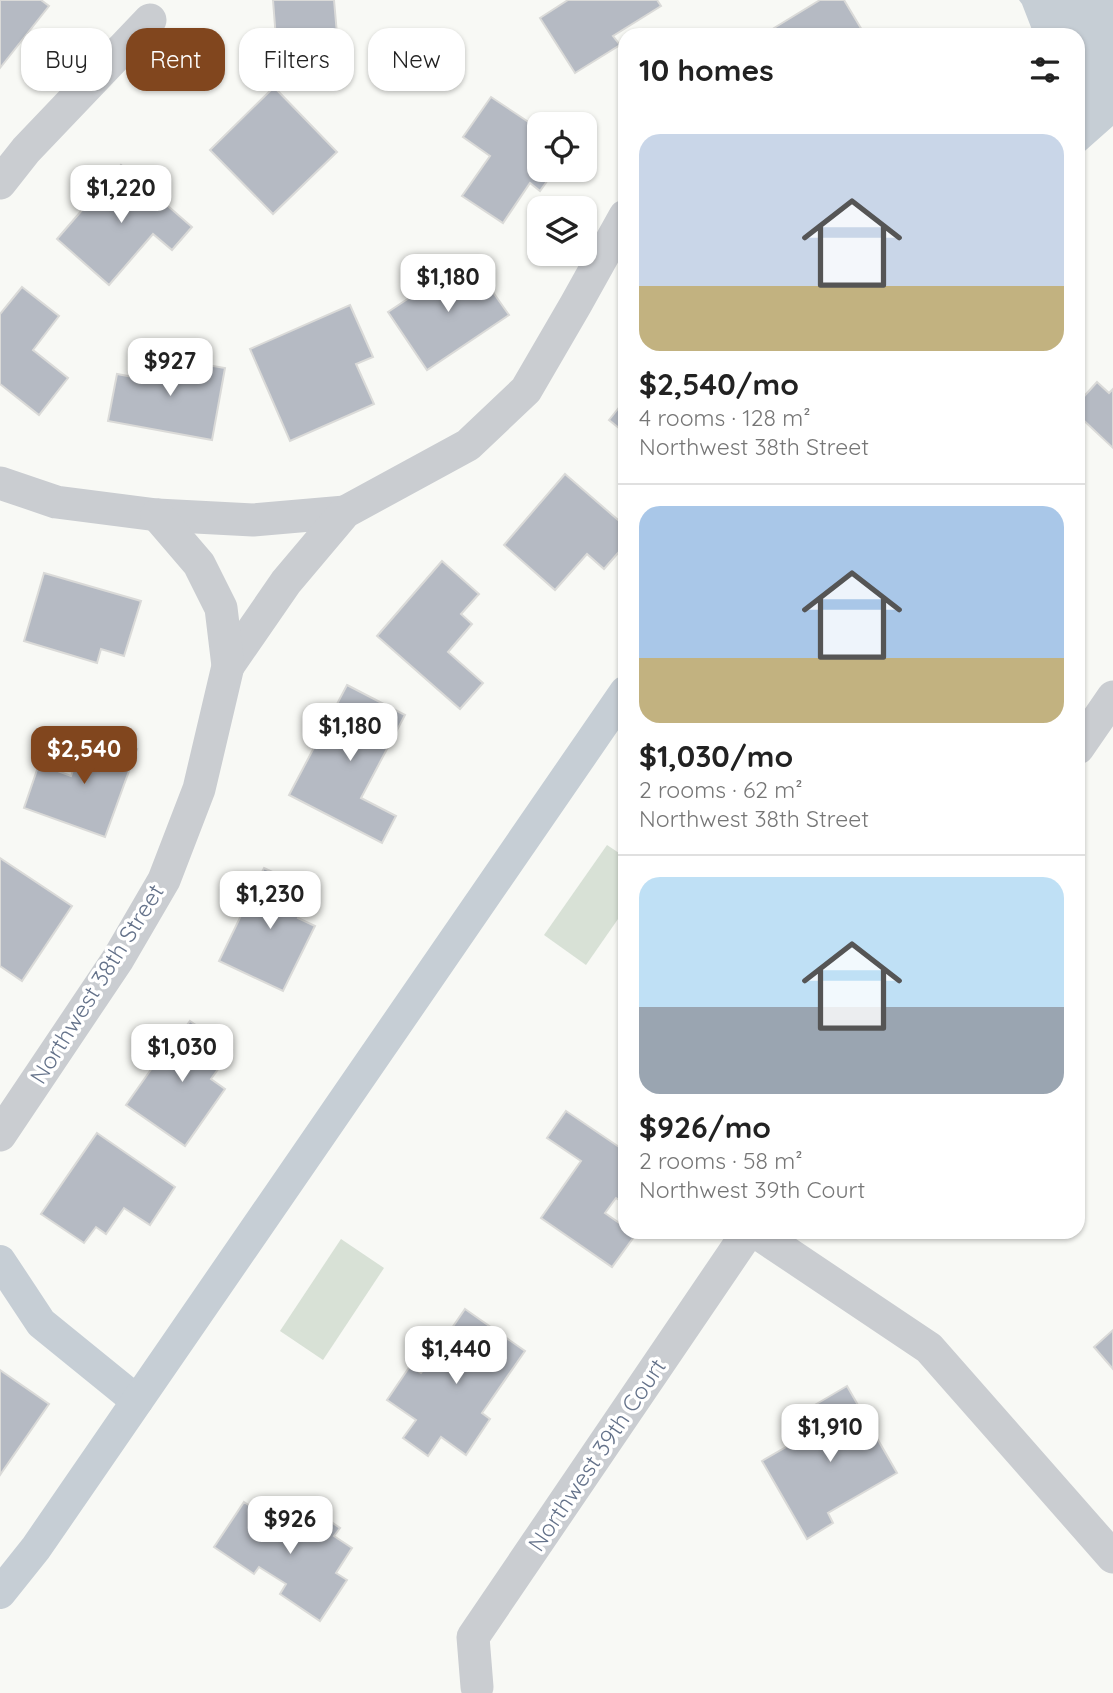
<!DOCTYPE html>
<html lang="en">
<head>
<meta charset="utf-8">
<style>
	:root { --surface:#fff; --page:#f2f2f2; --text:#222; --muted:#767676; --line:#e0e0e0; --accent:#81461e }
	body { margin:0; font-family:Quicksand,sans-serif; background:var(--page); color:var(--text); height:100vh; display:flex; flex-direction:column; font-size:26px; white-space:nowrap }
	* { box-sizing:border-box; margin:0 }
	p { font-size:23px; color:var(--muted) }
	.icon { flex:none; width:38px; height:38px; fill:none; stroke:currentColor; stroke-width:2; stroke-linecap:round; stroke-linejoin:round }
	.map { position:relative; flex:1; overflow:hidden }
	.panel { position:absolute; left:618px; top:28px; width:467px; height:1211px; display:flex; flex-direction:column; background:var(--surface); border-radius:21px; box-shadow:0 2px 5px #0004 }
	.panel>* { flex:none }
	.hud { position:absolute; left:21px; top:28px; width:492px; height:63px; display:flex; gap:14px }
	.controls { position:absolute; left:527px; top:112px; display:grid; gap:14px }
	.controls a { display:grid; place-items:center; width:70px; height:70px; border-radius:14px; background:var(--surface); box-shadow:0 2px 5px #0004; font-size:35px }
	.price { position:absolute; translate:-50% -60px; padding:0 16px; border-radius:14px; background:#fff; color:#222; font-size:23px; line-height:46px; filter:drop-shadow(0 2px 4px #0008) }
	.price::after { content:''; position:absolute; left:50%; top:42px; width:21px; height:16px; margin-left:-10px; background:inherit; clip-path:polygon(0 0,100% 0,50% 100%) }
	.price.active { background:var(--accent); color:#fff }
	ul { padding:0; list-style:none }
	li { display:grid; align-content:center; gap:14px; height:371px; padding:0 21px }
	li+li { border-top:2px solid var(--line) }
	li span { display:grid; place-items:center; height:217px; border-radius:21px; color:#555 }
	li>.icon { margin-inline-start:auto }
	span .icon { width:126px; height:126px; fill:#fffc; stroke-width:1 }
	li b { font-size:30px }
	h2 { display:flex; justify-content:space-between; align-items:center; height:84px; padding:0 21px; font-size:30px }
	.chip { padding:0 24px; border-radius:21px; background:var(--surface); box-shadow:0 2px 5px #0004; font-size:24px; line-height:63px }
	.chip.active { background:var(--accent); color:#fff }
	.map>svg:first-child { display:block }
</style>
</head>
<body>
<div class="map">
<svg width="1113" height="1693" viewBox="0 0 1113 1693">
	<rect width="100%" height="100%" fill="#f8f9f5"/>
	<g fill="#d8e1d6">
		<polygon points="607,845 625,857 625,909 586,965 544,935"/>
		<polygon points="341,1239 384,1268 323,1360 280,1331"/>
	</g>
	<polygon fill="#c6ced5" points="1019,0 1113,0 1113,126 1078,157 1078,35 1034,35 1022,4"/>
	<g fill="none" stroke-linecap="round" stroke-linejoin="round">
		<g stroke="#c6ced5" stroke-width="32">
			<polyline points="0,1261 41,1323 137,1401"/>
			<polyline points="0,1593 36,1548 625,692"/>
		</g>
	</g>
	<g fill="#b5bac3" stroke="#dadad8" stroke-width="2">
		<polygon points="0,0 41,0 49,6 0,68"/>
		<polygon points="273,0 334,0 337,34 276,39"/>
		<polygon points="568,0 657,0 661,6 613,36 620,45 575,73 540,18"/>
		<polygon points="820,0 844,0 865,35 778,35 774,28"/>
		<polygon points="274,87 337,152 273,214 210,150"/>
		<polygon points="491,97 539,129 539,170 555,170 540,191 530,183 503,223 462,196 490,156 463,137"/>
		<polygon points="121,165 192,227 172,250 153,234 109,285 57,239"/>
		<polygon points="469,258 509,315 427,370 388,312"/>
		<polygon points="22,287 59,316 33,350 68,378 39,415 0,384 0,314"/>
		<polygon points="350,305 373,357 356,364 374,404 290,441 250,349"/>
		<polygon points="149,355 225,368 212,440 108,421 117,374 144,379"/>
		<polygon points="1097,382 1109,393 1113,389 1113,448 1078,415 1078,403"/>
		<polygon points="625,400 625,433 609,420"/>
		<polygon points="565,474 625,526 625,545 604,569 587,554 555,590 504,545"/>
		<polygon points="442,561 479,594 461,614 472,624 448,652 483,683 460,709 377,636"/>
		<polygon points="44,573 141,601 124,656 101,649 97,663 24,641"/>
		<polygon points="347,685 405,715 361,798 396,816 382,843 289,795"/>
		<polygon points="87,731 137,749 105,837 24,808 39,764 71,776"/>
		<polygon points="0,858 72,906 22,981 0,966"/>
		<polygon points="264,868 312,891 298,918 315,926 283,991 219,961"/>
		<polygon points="190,1021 232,1050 211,1079 225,1089 185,1146 126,1105 171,1041 174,1043"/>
		<polygon points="566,1111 625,1151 625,1204 616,1198 605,1213 625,1227 625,1232 633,1232 636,1234 612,1267 541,1218 581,1161 547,1138"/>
		<polygon points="97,1133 175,1187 150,1225 124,1208 106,1234 96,1227 84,1243 41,1214"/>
		<polygon points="465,1309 525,1351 482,1413 490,1419 466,1455 441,1437 428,1456 403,1438 416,1420 387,1400 410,1366 421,1373"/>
		<polygon points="1113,1330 1113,1369 1094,1347"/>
		<polygon points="0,1370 49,1404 0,1475"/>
		<polygon points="847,1386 897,1473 828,1513 833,1523 807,1539 762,1461 824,1425 813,1406"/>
		<polygon points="244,1502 296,1536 314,1510 340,1528 334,1536 352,1548 336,1573 347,1580 320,1621 280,1594 286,1584 259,1567 254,1574 214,1547"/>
	</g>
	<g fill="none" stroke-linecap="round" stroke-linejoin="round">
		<g stroke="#cacdd1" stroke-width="33">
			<polyline points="0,183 26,150 150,20"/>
			<polyline points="0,483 56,502 157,515 253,520 345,512"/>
			<polyline points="228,666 286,582 345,512 468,445 526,390 576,304 625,216"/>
			<polyline points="1078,748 1113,697"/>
			<polyline points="0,1135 118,959 164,880 199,789 228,666 221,608 199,564 157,515"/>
			<polyline points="756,1232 929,1348 1113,1557"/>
			<polyline points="477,1687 473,1637 748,1232"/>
		</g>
	</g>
	<g text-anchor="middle" stroke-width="7" stroke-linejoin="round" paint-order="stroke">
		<g font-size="23" fill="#64728a" stroke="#fff">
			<text transform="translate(97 984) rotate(-58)" y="8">Northwest 38th Street</text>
			<text transform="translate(597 1455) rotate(-56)" y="8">Northwest 39th Court</text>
		</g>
	</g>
</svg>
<div class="controls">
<a><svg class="icon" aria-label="locate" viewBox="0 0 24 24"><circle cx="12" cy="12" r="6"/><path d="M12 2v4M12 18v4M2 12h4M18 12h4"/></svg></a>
<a><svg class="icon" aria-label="layers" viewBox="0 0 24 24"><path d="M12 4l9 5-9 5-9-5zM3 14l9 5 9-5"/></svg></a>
</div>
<b class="price" style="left:121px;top:225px">$1,220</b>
<b class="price" style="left:448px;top:314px">$1,180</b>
<b class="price" style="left:170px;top:398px">$927</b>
<b class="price" style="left:350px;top:763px">$1,180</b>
<b class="price active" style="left:84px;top:786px">$2,540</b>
<b class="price" style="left:270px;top:931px">$1,230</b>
<b class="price" style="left:182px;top:1084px">$1,030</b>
<b class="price" style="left:456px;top:1386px">$1,440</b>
<b class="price" style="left:830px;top:1464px">$1,910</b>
<b class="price" style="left:290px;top:1556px">$926</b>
<div class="hud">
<a class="chip">Buy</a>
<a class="chip active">Rent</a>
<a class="chip">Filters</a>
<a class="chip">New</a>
</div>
<section class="panel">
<h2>10 homes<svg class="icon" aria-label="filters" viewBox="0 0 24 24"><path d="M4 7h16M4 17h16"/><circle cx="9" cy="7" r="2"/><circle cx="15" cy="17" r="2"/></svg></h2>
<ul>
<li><span style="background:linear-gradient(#c9d6e8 70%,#c2b280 0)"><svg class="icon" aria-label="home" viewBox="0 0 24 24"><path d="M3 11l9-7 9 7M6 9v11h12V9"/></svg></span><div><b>$2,540/mo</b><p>4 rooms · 128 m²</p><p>Northwest 38th Street</p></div></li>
<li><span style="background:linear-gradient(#a9c7e8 70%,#c2b280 0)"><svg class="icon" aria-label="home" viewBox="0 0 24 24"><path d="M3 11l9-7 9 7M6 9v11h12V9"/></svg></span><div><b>$1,030/mo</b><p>2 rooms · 62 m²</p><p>Northwest 38th Street</p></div></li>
<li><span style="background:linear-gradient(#bfe0f5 60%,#9aa5b1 0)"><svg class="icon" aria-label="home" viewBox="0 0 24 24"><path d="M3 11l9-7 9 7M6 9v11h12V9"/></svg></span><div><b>$926/mo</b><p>2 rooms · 58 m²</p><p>Northwest 39th Court</p></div></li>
</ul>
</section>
</div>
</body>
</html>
